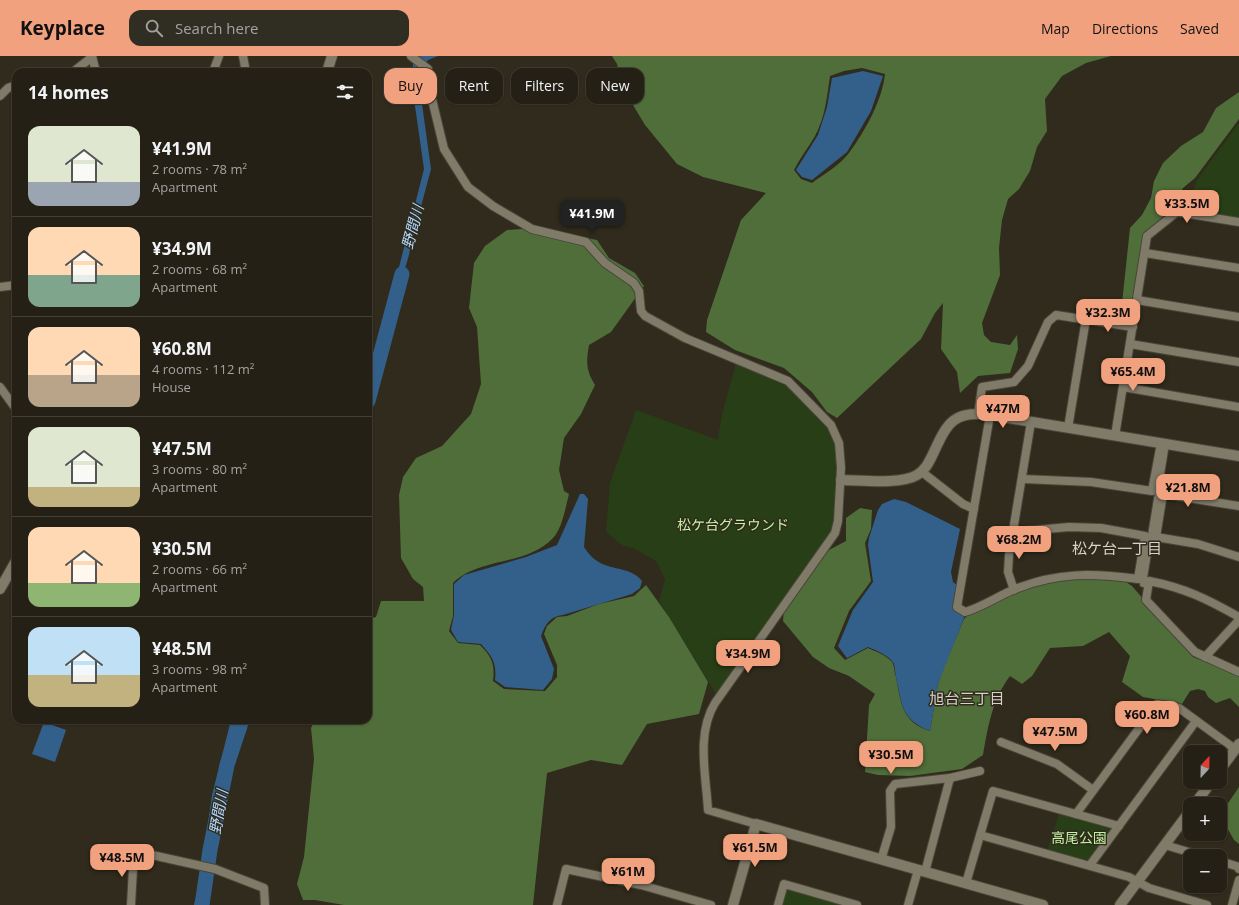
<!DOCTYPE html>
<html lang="en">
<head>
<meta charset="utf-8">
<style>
	:root { --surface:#242015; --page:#302d22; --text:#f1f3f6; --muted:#a3a3a0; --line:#413e34; --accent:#f2a17e }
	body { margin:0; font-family:"Open Sans","Noto Sans JP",sans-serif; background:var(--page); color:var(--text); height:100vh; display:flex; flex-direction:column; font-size:15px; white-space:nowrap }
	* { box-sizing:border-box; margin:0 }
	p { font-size:13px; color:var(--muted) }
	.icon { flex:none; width:22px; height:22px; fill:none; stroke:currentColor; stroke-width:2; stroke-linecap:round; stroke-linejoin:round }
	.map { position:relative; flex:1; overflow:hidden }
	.panel { position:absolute; left:12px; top:12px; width:360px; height:656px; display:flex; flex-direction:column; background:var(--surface); border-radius:12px; box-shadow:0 1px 3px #0004,0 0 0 1px var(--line) }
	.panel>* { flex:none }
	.top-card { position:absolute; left:384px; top:12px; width:380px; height:36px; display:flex; gap:8px }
	.needle { width:26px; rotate:22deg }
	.fabs { position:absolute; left:1183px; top:689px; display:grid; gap:8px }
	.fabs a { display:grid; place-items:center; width:44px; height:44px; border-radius:8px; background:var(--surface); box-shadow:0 1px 3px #0004,0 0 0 1px var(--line); font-size:20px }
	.price { position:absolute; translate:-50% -34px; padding:0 9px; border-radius:8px; background:var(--accent); color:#111; font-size:13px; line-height:26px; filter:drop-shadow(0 1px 2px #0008) }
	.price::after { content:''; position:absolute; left:50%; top:24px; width:12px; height:9px; margin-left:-6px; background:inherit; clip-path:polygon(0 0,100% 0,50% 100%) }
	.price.selected { background:#222; color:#fff }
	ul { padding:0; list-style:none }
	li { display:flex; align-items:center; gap:12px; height:100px; padding:0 16px }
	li+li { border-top:1px solid var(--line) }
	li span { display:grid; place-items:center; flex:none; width:112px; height:80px; border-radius:12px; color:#555 }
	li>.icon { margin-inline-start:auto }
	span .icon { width:48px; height:48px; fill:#fffc; stroke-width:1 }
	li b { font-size:17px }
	h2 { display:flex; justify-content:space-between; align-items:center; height:48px; padding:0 16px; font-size:17px }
	.chip { padding:0 14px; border-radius:12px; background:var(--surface); box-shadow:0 1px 3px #0004,0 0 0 1px var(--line); font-size:14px; line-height:36px }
	.chip.selected { background:var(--accent); color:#111 }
	header { display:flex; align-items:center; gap:24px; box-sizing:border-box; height:56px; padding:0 20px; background:var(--accent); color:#111 }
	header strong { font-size:19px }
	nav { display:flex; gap:22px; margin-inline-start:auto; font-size:14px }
	.search { width:280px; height:36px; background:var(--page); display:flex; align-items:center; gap:10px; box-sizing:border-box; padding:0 14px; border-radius:12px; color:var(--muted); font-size:15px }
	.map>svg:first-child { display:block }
</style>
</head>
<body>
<header>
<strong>Keyplace</strong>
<div class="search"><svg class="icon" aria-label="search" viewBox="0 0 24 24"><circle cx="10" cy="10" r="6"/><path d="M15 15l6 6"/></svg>Search here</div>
<nav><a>Map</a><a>Directions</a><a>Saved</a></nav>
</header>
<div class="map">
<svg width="1239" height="849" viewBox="0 0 1239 849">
	<rect width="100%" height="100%" fill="#302b1c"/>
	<g fill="#283e17">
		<polygon points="1239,67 1239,164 1200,158 1203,137 1193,135 1197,124"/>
		<path d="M736 307 779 323 792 332 832 377 838 401 837 434 834 468 828 481 717 640 659 545 665 523 656 505 635 493 622 489 606 476 610 427 636 354 718 384C721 356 729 334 736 307Z"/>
		<polygon points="1060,755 1117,771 1090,807 1047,795"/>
		<polygon points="787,833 845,849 781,849"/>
	</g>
	<g fill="#4f6e3a" fill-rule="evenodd">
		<path d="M612 0H1111L1086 7 1062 20 1045 43 1047 75 1037 91 1030 115 1019 133 1008 143 1002 164 999 192 1000 219 982 267 984 279 991 286 1010 289 1017 279 1018 293 1010 317 978 320 960 337 957 316 941 293 943 247 935 257 921 283 837 362 827 356 812 336 784 312 735 294 706 276 707 264 741 164 766 137 703 121 677 108 645 69 630 44 619 18 617 8ZM862 12 885 18C882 45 865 75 849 97 840 109 824 118 812 127L801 123 794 114C800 102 808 92 815 80 825 62 827 41 830 20L844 15Z"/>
		<polygon points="1239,36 1239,63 1195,122 1183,132 1175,146 1175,154 1145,178 1129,267 1104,263 1113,258 1121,257 1130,172 1142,159 1151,142 1154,125 1163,107 1181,90 1203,76 1216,52"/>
		<path d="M535 172 597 184 609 202 635 217 644 230 611 276 589 289C586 307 586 314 595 329L581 358 564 382 559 414 564 435 569 438C566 450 562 473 553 482 527 510 480 501 453 527V560L449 575 458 587 480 589C492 601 495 608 493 625L504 633 545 635 557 621V609L544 578 547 570 557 561 567 560 599 548 634 540 646 529 669 561 708 626 699 658 647 668 622 709 591 704 547 717 533 849H344L315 844H303L297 828 304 801 314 703 311 672 315 664H368V563L376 561 381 545H424L423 531 413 523 401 502 399 439 403 421 416 402 442 390 471 358 481 328 477 271 469 252 474 207 485 190 507 174Z"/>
		<path d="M860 452 872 454 871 473 865 487 871 525 849 555 834 592 845 604 868 592C877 596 886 599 892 606 895 611 894 616 896 621 901 646 901 666 930 675L938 628 945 608 964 563 971 556 996 544 1041 527 1077 521 1123 524 1132 530 1193 601 1239 619V651L1230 642 1216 647 1208 641 1205 635 1198 633 1190 635 1182 648 1143 641 1122 626 1130 600 1109 576 1083 590 1050 592 1032 620 1022 628 1010 620C992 644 988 671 983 699L962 713 910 720 878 719 865 716 869 649 875 638 849 620 829 612 813 601 783 565 784 554 814 511 829 494 846 485V462Z"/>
		<polygon points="1239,731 1239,788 1234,784 1220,759"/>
	</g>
	<g fill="#33608a">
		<polygon points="419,0 438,0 428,4 418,19 431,113 411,188 409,199 368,335 368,316 396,223 424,113 412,29 413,8"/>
		<polygon points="863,15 883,20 871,55 847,96 812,124 802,121 796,114 818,79 827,51 832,22"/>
		<path d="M580 438H584L588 443 584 491C589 499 596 506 605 509 618 514 633 513 642 525L640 532 632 538 563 559C550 560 545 569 541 580L554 613 552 623 543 634 505 631 495 624C497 607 492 600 481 588L458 586 451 574 454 559V528L464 519 526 501 557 489Z"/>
		<path d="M894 443 906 446 960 473 951 516 953 526 957 529 964 562 938 628 930 675C900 663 902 647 896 621 895 617 895 612 894 608 889 599 877 595 868 591L847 602 838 590 853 554 873 526 868 489 869 482 878 454 882 448Z"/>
		<polygon points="231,664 236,664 216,748 200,849 194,849 201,819 212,739"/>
		<polygon points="44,666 66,674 55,706 32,698"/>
	</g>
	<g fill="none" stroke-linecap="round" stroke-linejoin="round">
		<g stroke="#33608a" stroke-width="15">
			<polyline points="368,345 402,218"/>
			<polyline points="202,849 210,794 227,709 242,664"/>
		</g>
		<g stroke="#4a4639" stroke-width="8">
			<polyline id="pedestrian" points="1143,528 1166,388"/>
		</g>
		<g stroke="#4a4639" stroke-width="10">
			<g id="minor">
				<polyline points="92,0 96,16"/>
				<polyline points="243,0 246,16"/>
				<path d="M411 0 428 13 429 31 444 93 468 131 493 150 532 173 586 186 605 207 634 227 639 235 641 255 645 260 685 282 788 325 831 369 839 387 841 412 838 465 835 477 715 647C696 678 706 719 708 754L756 768"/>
				<polyline points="73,16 92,1"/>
				<polyline points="213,16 219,0"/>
				<polyline points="0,40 8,32 16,29"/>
				<polyline points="1145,197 1239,212"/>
				<polyline points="0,231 16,229"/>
				<polyline points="1137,244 1239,261"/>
				<polyline points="1130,288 1239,306"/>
				<polyline points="0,331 16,353"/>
				<polyline points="1123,331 1239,351"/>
				<polyline points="978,358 982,331 1014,326 1028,310 1048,266 1056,259 1133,271"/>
				<path d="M990 359 957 551 965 556C982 551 998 540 1015 533 1058 516 1093 517 1138 523L1145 480 1101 472 1069 471 1013 476"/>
				<polyline points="1068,372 1086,263"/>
				<polyline points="1115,380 1147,180 1177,156 1239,166"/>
				<polyline points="922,416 963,448 974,453"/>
				<polyline points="1023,423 1091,426 1152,435 1161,387"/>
				<polyline points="1239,450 1163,438 1156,481 1198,488 1239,501"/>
				<polyline points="1014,534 1008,516 1009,499 1031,366"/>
				<path d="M1239 561C1207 543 1185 532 1149 525L1146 544 1195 596 1239 616"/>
				<polyline points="1205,601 1239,564"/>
				<polyline points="1001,686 1057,708 1093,734"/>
				<polyline points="1076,758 1157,648 1179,652 1235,693"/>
				<polyline points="980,779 1129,821 1149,832 1207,849"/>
				<polyline points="1165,789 1202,800"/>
				<polyline points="881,804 891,771 890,735 895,728 950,722 980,715"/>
				<polyline points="1220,805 1239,811 1239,813"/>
				<polyline points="1090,809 1196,665"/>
				<polyline points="925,816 950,722"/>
				<polyline points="966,827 993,735 1119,770"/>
				<polyline points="131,849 134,795 215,813 264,832 265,849"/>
				<polyline points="557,849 566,813 641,829 711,849"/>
				<polyline points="778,849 784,828 857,849"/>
				<polyline points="908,849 918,814"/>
				<polyline points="1232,849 1239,824"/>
			</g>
		</g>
		<g stroke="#4a4639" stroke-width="12">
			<g id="tertiary">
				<polyline points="327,16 332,0"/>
				<path d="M841 424C860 424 900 429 917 419 925 414 928 408 932 400 947 368 952 354 990 359L1239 400"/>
				<polyline points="0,533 16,505"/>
				<polyline points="1220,714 1239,688"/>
				<polyline points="1195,748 1211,726"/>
				<polyline points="733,849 756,768 1043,849"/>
				<polyline points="1120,849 1190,755"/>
			</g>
		</g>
		<use href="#pedestrian" stroke="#807a69" stroke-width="6"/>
		<use href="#minor" stroke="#807a69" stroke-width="8"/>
		<use href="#tertiary" stroke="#807a69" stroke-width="10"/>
	</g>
	<g text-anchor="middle" stroke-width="3" stroke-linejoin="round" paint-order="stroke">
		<g font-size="14" fill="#c2f2a3" stroke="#302b1c">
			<text x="733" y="474">松ケ台グラウンド</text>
			<text x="1079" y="787">高尾公園</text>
		</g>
		<g font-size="15" font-style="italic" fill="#afd6fe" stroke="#302b1c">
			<text transform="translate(413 171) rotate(-75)" y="5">野間川</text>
			<text transform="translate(219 756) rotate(-80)" y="5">野間川</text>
		</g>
		<g font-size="15" fill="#d7d3ca" stroke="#302b1c">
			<text x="1117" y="498">松ケ台一丁目</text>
			<text x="967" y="648">旭台三丁目</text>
		</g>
	</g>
</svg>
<div class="fabs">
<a><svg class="needle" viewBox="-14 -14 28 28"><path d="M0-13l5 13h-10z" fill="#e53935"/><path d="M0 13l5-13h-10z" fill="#a3a3a0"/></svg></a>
<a>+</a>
<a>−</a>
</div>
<b class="price" style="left:1187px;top:168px">¥33.5M</b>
<b class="price selected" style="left:592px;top:178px">¥41.9M</b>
<b class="price" style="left:1108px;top:277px">¥32.3M</b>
<b class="price" style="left:1133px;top:336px">¥65.4M</b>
<b class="price" style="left:1003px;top:373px">¥47M</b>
<b class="price" style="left:1188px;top:452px">¥21.8M</b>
<b class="price" style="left:1019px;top:504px">¥68.2M</b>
<b class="price" style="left:748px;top:618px">¥34.9M</b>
<b class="price" style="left:1147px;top:679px">¥60.8M</b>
<b class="price" style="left:1055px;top:696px">¥47.5M</b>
<b class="price" style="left:891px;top:719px">¥30.5M</b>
<b class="price" style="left:755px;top:812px">¥61.5M</b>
<b class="price" style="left:122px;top:822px">¥48.5M</b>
<b class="price" style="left:628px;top:836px">¥61M</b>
<div class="top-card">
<a class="chip selected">Buy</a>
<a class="chip">Rent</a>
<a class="chip">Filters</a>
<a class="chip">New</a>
</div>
<section class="panel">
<h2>14 homes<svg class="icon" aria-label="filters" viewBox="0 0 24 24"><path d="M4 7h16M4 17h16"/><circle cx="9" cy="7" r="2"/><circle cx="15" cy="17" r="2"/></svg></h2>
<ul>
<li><span style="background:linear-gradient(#dfe7d0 70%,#9aa5b1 0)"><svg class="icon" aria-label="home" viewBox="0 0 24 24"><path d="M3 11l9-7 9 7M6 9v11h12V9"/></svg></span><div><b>¥41.9M</b><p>2 rooms · 78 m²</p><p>Apartment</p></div></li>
<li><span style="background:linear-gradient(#ffd9b3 60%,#7fa58c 0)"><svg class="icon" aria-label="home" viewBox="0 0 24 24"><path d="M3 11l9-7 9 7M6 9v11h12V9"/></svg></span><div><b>¥34.9M</b><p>2 rooms · 68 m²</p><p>Apartment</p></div></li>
<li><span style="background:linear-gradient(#ffd9b3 60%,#b9a48a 0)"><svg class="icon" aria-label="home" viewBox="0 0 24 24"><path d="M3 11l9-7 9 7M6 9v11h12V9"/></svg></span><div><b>¥60.8M</b><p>4 rooms · 112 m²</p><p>House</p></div></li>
<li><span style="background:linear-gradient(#dfe7d0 75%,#c2b280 0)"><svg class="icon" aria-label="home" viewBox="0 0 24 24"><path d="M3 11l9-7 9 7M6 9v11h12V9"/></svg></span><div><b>¥47.5M</b><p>3 rooms · 80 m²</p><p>Apartment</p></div></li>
<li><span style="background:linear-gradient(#ffd9b3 70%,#8fb573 0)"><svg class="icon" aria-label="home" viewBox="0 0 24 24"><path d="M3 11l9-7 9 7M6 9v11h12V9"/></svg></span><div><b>¥30.5M</b><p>2 rooms · 66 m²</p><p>Apartment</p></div></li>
<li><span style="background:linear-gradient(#bfe0f5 60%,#c2b280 0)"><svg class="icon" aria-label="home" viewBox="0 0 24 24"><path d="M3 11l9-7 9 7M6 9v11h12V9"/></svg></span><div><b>¥48.5M</b><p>3 rooms · 98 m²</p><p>Apartment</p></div></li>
</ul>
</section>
</div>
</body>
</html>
